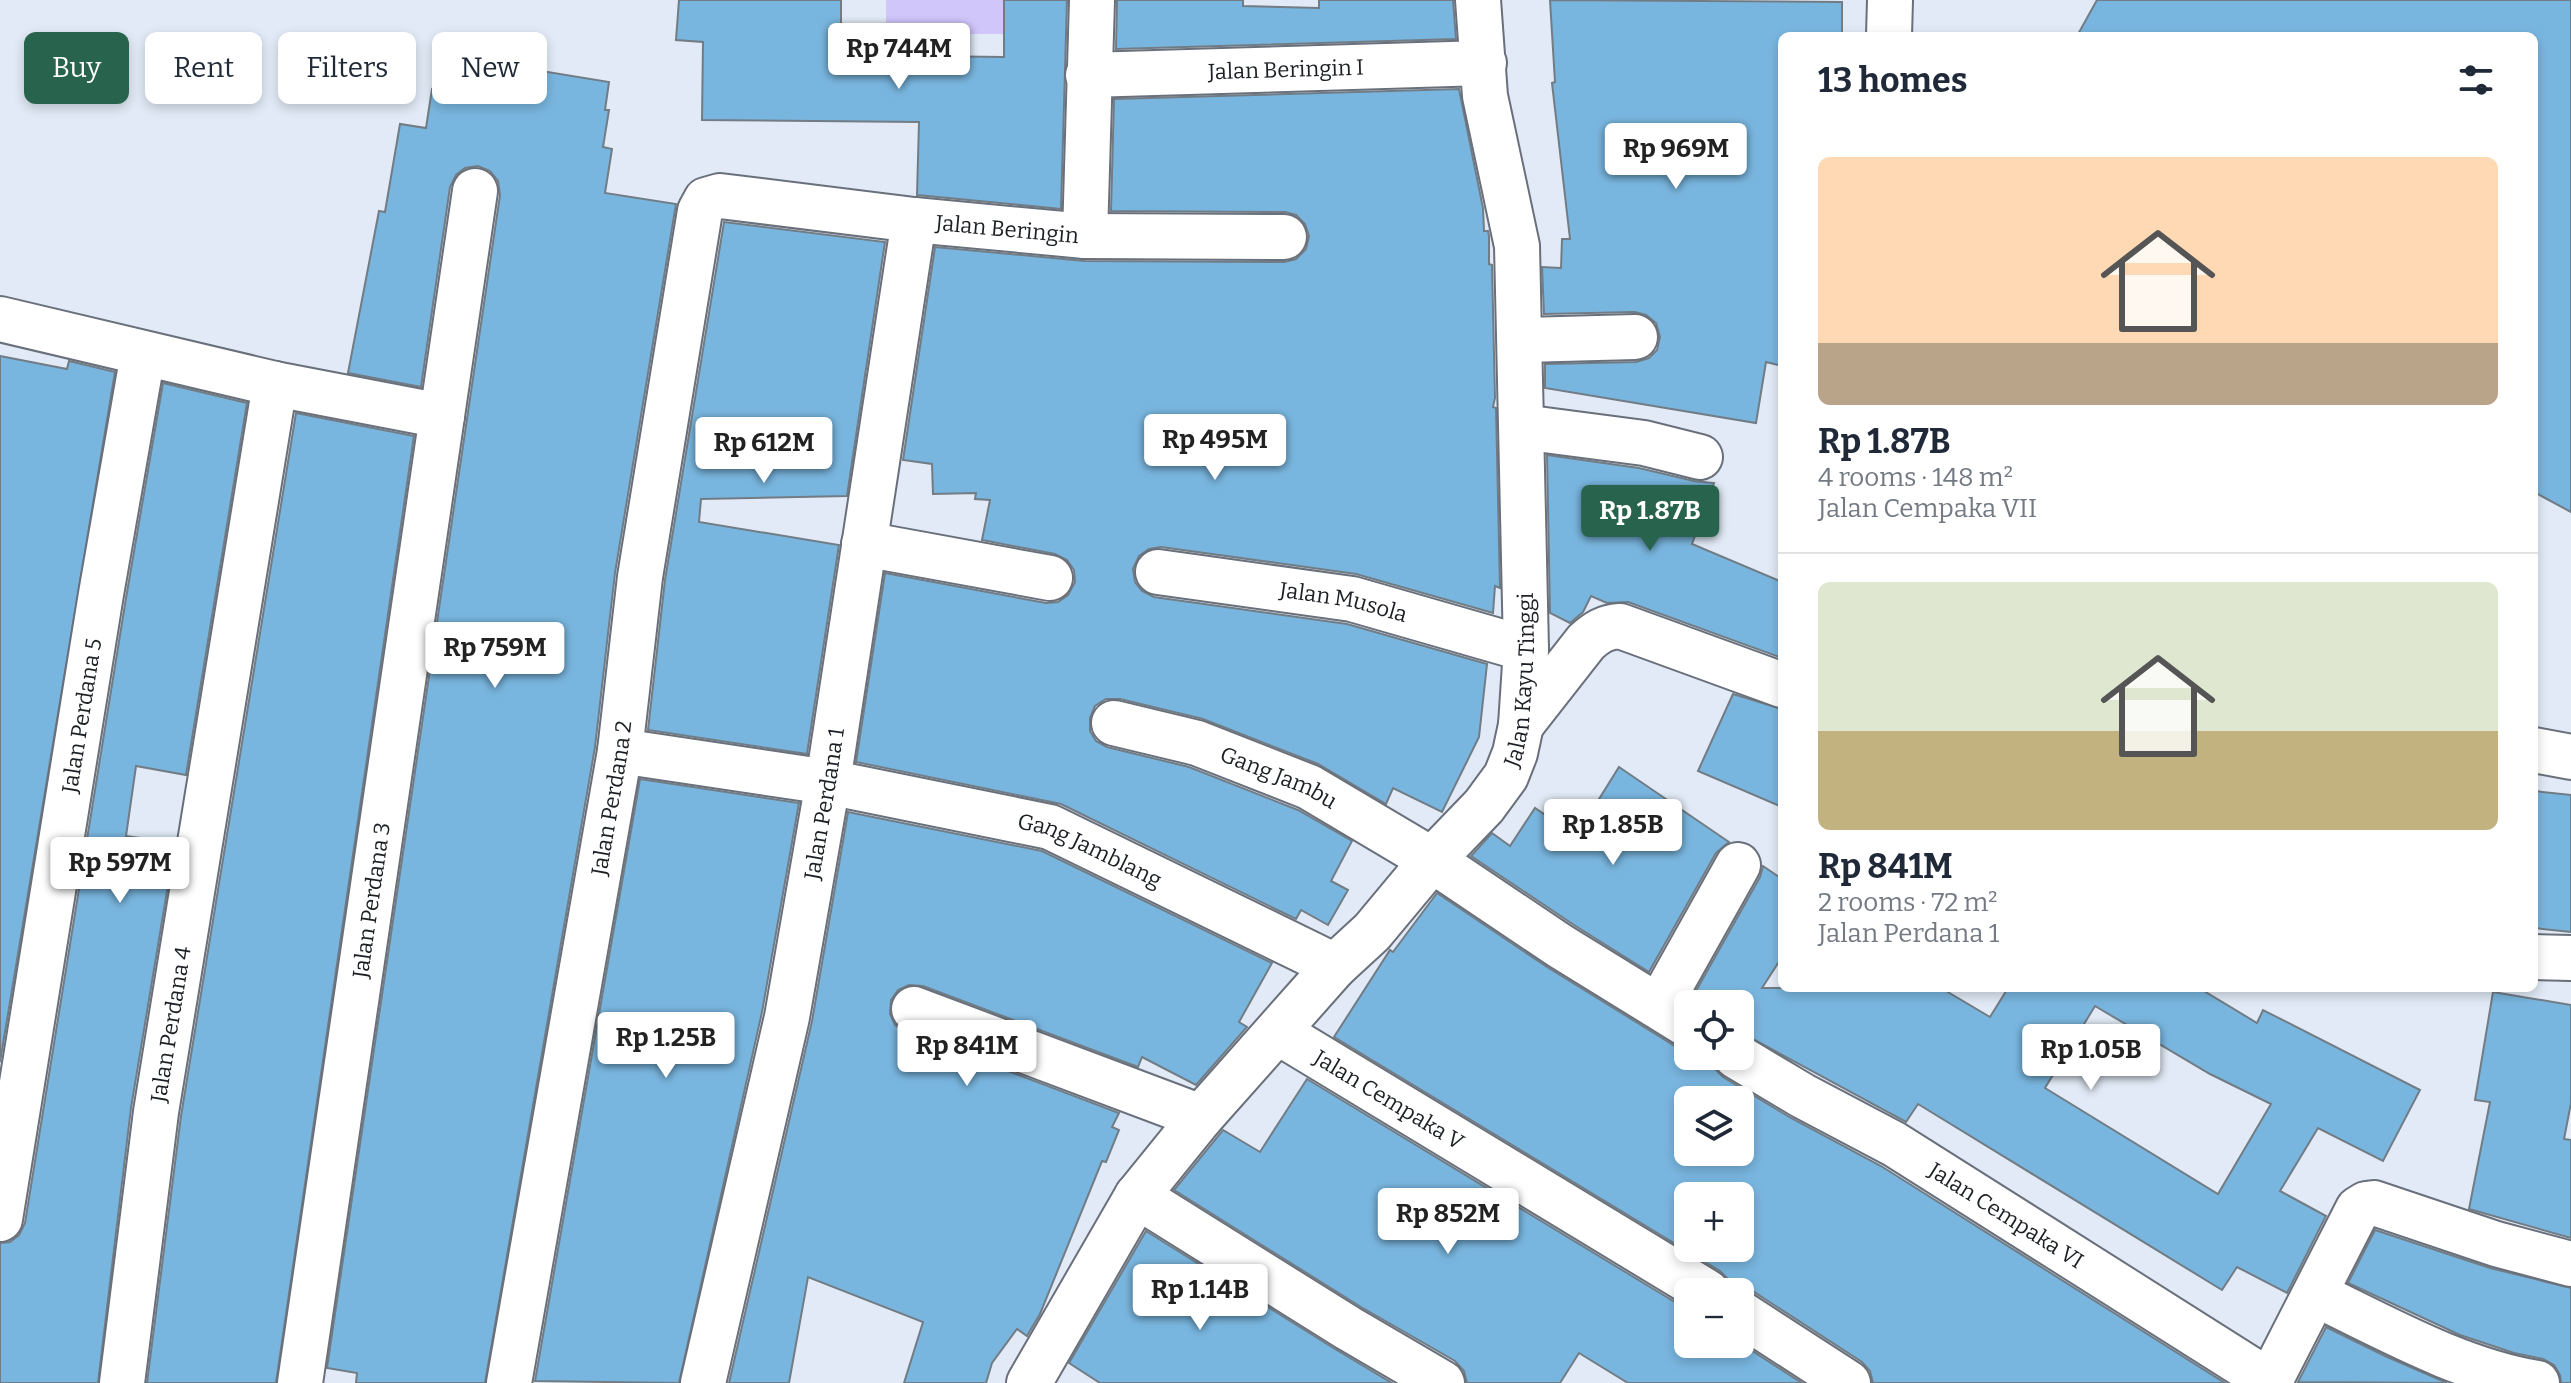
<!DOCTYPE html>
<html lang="en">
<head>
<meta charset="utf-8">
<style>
	:root { --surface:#fff; --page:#f2f2f3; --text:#1f2937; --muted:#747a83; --line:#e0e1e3; --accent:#28634d }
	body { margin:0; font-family:Bitter,serif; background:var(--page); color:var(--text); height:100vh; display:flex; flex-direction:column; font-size:30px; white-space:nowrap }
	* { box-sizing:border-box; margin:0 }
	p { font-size:26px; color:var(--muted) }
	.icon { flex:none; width:44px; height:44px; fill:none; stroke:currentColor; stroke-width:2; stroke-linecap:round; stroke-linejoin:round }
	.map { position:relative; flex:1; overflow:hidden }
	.panel { position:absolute; left:1778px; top:32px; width:760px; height:960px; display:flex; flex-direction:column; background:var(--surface); border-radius:12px; box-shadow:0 4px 12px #0003 }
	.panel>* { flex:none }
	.guide { position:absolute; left:24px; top:32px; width:760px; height:72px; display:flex; gap:16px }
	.fabs { position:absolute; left:1674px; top:990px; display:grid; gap:16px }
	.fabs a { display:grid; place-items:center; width:80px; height:80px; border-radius:12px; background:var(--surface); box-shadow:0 4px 12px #0003; font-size:40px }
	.price { position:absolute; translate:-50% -68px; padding:0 18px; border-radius:8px; background:#fff; color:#222; font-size:26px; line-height:52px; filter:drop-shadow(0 2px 4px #0008) }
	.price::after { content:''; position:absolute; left:50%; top:48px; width:24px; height:18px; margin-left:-12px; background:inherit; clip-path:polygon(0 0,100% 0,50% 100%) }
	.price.current { background:var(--accent); color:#fff }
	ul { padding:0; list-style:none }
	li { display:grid; align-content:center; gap:16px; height:424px; padding:0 40px }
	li+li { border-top:2px solid var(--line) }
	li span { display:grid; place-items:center; height:248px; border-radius:12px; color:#555 }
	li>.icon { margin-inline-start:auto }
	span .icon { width:144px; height:144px; fill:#fffc; stroke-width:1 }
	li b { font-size:34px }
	h2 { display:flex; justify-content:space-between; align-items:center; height:96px; padding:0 40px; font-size:34px }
	.pill { padding:0 28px; border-radius:12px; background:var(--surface); box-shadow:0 4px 12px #0003; font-size:28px; line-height:72px }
	.pill.current { background:var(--accent); color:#fff }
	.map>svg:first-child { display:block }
</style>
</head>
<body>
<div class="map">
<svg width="2571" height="1383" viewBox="0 0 2571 1383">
	<rect width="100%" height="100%" fill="#e1eaf6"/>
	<polygon fill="#d0c6fa" points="886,0 1015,0 1014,34 886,34"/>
	<g fill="#79b6df" stroke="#717c84" stroke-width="2" fill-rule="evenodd">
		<polygon points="679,0 841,0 841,55 1004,57 1004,0 1067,0 1061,209 917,195 919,122 702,120 703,42 676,40"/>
		<polygon points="1117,0 1243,0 1243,6 1319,8 1319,0 1453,0 1456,39 1116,49"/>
		<polygon points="1550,0 1842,2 1842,36 1782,36 1782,366 1766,362 1756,423 1545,388 1545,364 1636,362 1649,358 1657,350 1660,337 1656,323 1646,315 1635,312 1544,314 1542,267 1561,268 1562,239 1570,239 1552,83 1555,82"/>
		<polygon points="2097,0 2571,0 2571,512 2534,492 2534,36 2077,36"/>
		<polygon points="444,55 609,82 605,110 609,110 603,147 612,149 605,193 676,204 615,573 595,747 485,1383 356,1383 357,1373 327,1368 500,195 498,181 490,171 478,166 465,168 456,175 450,187 421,387 348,373 379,211 385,212 400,124 426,128 432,89 437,90"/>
		<polygon points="1459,89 1483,208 1484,231 1488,231 1489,236 1489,264 1492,265 1495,398 1493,407 1496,408 1500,588 1495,586 1493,613 1356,574 1161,547 1149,549 1139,556 1133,569 1135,582 1142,591 1154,597 1347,624 1487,664 1479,737 1442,812 1393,788 1386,804 1318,764 1203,719 1120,699 1106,699 1095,706 1090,718 1090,731 1096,741 1107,747 1189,767 1298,810 1352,841 1331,881 1348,890 1328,925 1301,910 1296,919 1061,804 856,762 885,573 1046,603 1058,602 1068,595 1075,582 1074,570 1067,560 1055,554 982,540 990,500 975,499 976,493 933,494 932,464 903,460 935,247 1085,261 1284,262 1296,259 1306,249 1309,236 1305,224 1296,215 1285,212 1111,211 1114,99"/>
		<polygon points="724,222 885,242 847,496 701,499 699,522 839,545 807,754 648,730 665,580"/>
		<polygon points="0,356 67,369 69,361 115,372 0,1062"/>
		<polygon points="163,383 247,403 186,775 136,766 126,836 175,843 131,1108 98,1383 0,1383 0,1243 10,1242 19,1235 25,1223 126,598"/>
		<polygon points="296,413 414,436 276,1383 147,1383 181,1116"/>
		<polygon points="1547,455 1639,468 1694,481 1714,483 1692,544 1782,582 1782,658 1628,602 1607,603 1591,596 1583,612 1570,623 1550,613"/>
		<polygon points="1733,694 1782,709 1782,807 1698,771"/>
		<polygon points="1619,767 1729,842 1716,853 1649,972 1574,925 1471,856 1492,833 1510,846 1535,808 1576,836"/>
		<polygon points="640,779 799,803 762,1012 679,1383 535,1381"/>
		<polygon points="2534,791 2571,795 2571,932 2534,928"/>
		<polygon points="848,812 1042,851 1272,963 1239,1022 1247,1027 1196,1085 1142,1057 1138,1067 923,986 909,985 898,990 891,1000 890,1014 895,1025 905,1032 1119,1113 1112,1127 1119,1130 1106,1162 1102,1161 1040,1314 1027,1336 1017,1329 992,1363 986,1383 904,1383 923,1322 808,1277 789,1383 729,1383 812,1021"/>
		<path d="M1763 866 1782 879V957L1762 988H1941L1990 1017 2008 988H2199L2257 1023 2263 1010 2420 1090 2383 1161 2318 1128 2280 1191 2326 1216 2287 1293 2237 1267 2222 1290 1918 1104 1906 1122 1740 1032V1004H1701L1692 998 1760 877ZM2095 1006 2210 1074 2271 1104 2218 1194 2045 1088Z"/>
		<path d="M1437 893 1547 967 1675 1046 1688 1050V1056H1711L1715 1069 1723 1077 1791 1118 1881 1166 2225 1383H1873L1870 1371 1862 1362 1754 1292 1742 1288 1731 1290 1728 1279 1720 1271 1334 1037 1390 950 1393 952ZM1688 1100H1740V1152H1688ZM1688 1196H1740V1248H1688Z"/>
		<polygon points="2493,992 2571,1005 2571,1103 2564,1139 2571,1140 2571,1238 2469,1209 2490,1102 2475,1100"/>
		<polygon points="1307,1079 1688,1310 1688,1344 1740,1343 1802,1383 1628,1383 1579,1353 1560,1383 1467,1383 1464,1371 1455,1361 1361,1307 1174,1190 1223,1130 1260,1152"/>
		<polygon points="2375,1230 2490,1268 2571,1288 2571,1383 2561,1383 2560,1375 2554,1365 2543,1359 2514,1353 2460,1335 2348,1283"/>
		<polygon points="1146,1231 1335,1349 1392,1383 1100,1383 1069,1363"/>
		<polygon points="2326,1327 2385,1356 2447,1383 2298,1382"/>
	</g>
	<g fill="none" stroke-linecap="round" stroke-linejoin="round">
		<g stroke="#69707b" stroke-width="48">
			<g id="minor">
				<polyline points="1889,36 1890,0"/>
				<path id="s1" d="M1088 75 1484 63"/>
				<polyline points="1085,236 1284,237"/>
				<polyline points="0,319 275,384 442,416"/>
				<polyline points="1521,340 1635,337"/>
				<polyline points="1522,427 1644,443 1700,457"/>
				<polyline points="864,544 1050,578"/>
				<path id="s2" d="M1158 572 1352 599 1526 649"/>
				<path id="s3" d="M1114 723 1197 743 1309 787 1432 860 1560 946 1688 1025"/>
				<path d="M1521 725 1586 642C1597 632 1605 627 1620 626L1782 685"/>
				<polyline points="2534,750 2571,757"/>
				<path id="s4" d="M620 751 828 782 1050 827 1335 966"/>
				<polyline points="2534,957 2571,958"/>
				<polyline points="1659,1006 1738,865"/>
				<polyline points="914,1009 1201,1117"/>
				<path id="s5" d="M1278 1032 1707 1292"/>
				<path id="s6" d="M1736 1056 1803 1096 1894 1144 2272 1383"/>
				<polyline points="1137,1196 1348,1328 1442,1383"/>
				<path id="s7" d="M0 1219 101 594 143 354"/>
				<path d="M2315 1294C2386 1328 2459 1370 2537 1383"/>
				<polyline points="1740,1313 1848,1383"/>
				<path id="s8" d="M122 1383 156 1112 275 384"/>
				<path id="s9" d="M300 1383 475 191"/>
				<path id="s10" d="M509 1383 620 751 640 577 700 211 706 200 720 196 914 220 1085 236 1092 0"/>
				<path id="s11" d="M703 1383 787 1017 828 782 914 220"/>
				<path id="s12" d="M1029 1383 1137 1196 1201 1117 1335 966 1372 932 1432 860 1484 806 1506 776 1515 753 1521 725 1526 649 1517 246 1485 96 1478 0"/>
				<polyline points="2269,1383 2358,1209 2366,1204 2374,1203 2496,1244 2571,1264"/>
			</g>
		</g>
		<use href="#minor" stroke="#fff" stroke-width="44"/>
	</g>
	<g text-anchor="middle" stroke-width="6" stroke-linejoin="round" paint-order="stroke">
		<g font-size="22" fill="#1c1f23" stroke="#e1eaf6">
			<text dy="8" stroke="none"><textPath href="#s1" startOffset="198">Jalan Beringin I</textPath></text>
			<text dy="8" stroke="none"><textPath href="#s10" startOffset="1504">Jalan Beringin</textPath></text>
			<text dy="8" stroke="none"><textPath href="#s2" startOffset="188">Jalan Musola</textPath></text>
			<text dy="8" stroke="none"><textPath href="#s12" startOffset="874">Jalan Kayu Tinggi</textPath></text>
			<text dy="8" stroke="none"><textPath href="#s7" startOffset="510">Jalan Perdana 5</textPath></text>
			<text dy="8" stroke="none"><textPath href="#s3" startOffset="174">Gang Jambu</textPath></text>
			<text dy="8" stroke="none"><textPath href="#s10" startOffset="594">Jalan Perdana 2</textPath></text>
			<text dy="8" stroke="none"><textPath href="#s11" startOffset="592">Jalan Perdana 1</textPath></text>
			<text dy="8" stroke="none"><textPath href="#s4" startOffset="482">Gang Jamblang</textPath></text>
			<text dy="8" stroke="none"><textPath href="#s9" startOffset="488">Jalan Perdana 3</textPath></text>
			<text dy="8" stroke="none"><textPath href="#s8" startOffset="362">Jalan Perdana 4</textPath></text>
			<text dy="8" stroke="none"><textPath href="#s5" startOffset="130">Jalan Cempaka V</textPath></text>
			<text dy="8" stroke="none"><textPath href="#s6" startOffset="314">Jalan Cempaka VI</textPath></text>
		</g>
	</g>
</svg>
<div class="fabs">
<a><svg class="icon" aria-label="locate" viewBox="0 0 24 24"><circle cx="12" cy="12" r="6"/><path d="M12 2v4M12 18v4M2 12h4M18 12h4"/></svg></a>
<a><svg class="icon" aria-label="layers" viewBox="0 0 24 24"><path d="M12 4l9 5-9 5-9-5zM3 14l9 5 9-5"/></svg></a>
<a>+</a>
<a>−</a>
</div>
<b class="price" style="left:899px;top:91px">Rp 744M</b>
<b class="price" style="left:1676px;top:191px">Rp 969M</b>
<b class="price" style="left:1215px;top:482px">Rp 495M</b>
<b class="price" style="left:764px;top:485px">Rp 612M</b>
<b class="price current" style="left:1650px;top:553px">Rp 1.87B</b>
<b class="price" style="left:495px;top:690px">Rp 759M</b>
<b class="price" style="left:1613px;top:867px">Rp 1.85B</b>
<b class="price" style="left:120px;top:905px">Rp 597M</b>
<b class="price" style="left:666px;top:1080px">Rp 1.25B</b>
<b class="price" style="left:967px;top:1088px">Rp 841M</b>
<b class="price" style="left:2091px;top:1092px">Rp 1.05B</b>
<b class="price" style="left:1448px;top:1256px">Rp 852M</b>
<b class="price" style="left:1200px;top:1332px">Rp 1.14B</b>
<div class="guide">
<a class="pill current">Buy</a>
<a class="pill">Rent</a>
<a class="pill">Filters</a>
<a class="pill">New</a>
</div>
<section class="panel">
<h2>13 homes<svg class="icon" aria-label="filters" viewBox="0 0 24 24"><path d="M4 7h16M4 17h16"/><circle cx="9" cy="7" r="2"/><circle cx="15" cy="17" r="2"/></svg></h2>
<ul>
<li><span style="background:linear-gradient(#ffd9b3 75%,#b9a48a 0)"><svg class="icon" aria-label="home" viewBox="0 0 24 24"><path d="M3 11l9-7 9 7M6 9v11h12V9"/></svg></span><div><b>Rp 1.87B</b><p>4 rooms · 148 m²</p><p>Jalan Cempaka VII</p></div></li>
<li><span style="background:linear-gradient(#dfe7d0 60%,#c2b280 0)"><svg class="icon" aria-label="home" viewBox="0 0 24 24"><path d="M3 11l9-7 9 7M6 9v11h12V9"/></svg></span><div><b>Rp 841M</b><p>2 rooms · 72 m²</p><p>Jalan Perdana 1</p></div></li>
</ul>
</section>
</div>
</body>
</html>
